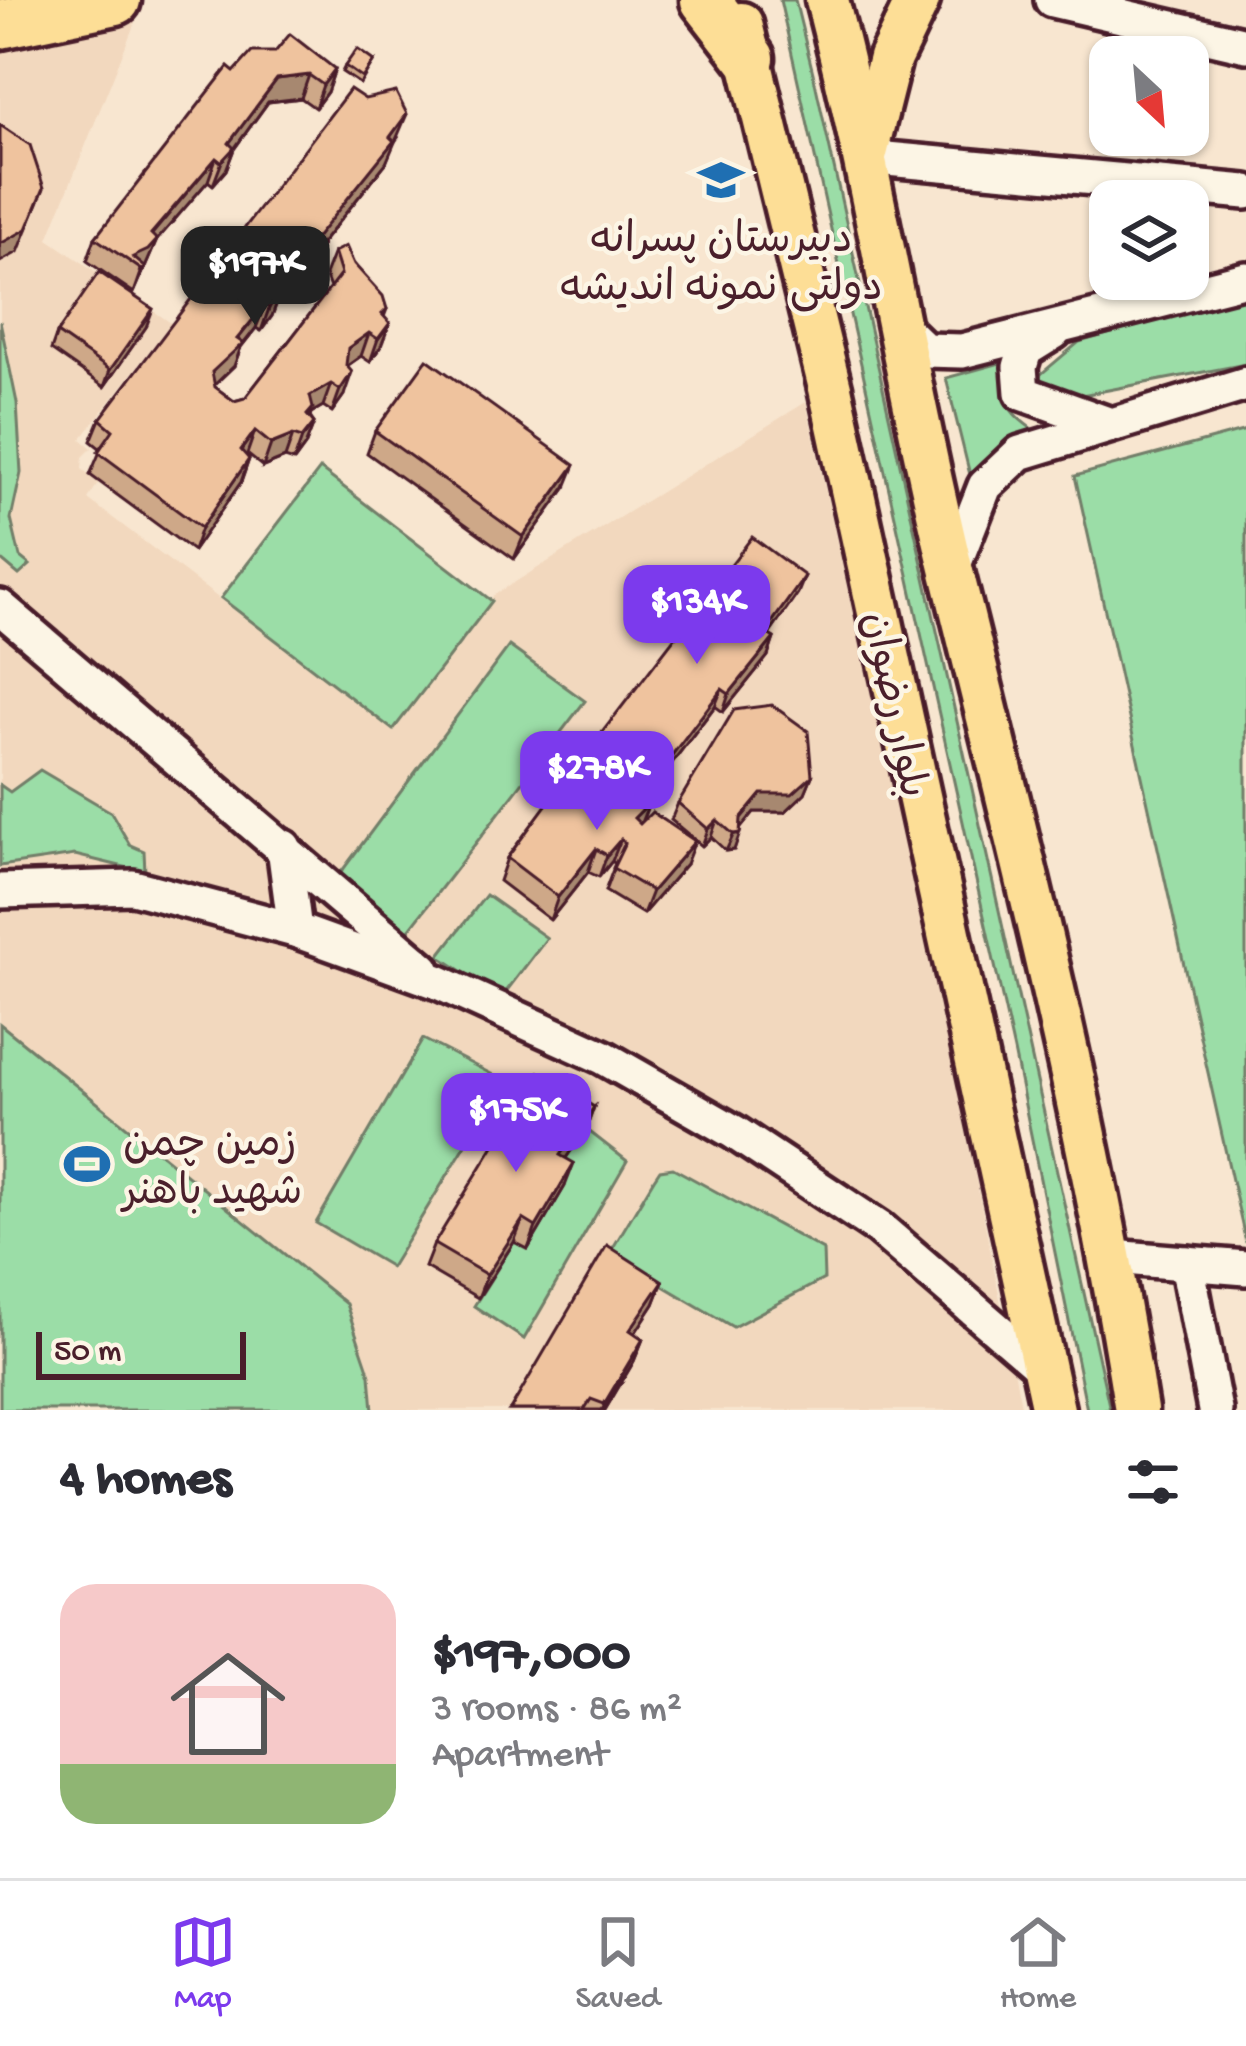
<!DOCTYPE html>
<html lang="en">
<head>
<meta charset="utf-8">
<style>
	:root { --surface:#fff; --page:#f2f2f3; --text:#2b2b33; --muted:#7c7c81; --line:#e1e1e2; --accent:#7c3aed }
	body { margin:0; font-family:"Gochi Hand","Playpen Sans Arabic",sans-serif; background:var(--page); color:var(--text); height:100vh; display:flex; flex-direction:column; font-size:45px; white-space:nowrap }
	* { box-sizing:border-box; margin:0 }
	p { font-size:39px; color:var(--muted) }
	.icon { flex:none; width:66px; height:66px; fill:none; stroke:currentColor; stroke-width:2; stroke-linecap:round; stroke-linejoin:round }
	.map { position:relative; height:1410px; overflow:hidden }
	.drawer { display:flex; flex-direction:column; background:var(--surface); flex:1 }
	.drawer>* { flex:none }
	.needle { width:78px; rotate:154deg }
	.buttons { position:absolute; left:1089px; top:36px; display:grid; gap:24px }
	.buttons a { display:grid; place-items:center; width:120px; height:120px; border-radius:24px; background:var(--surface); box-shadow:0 3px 9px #0004; font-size:60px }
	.scale { position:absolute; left:36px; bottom:30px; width:210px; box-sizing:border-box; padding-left:12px; border:6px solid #4a1f2b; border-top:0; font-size:33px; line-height:42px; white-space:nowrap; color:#4a1f2b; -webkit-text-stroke:9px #fcf5e5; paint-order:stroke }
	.price { position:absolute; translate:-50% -102px; padding:0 27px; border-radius:24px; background:var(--accent); color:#fff; font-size:39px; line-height:78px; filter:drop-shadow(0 3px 6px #0008) }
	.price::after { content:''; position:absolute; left:50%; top:72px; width:36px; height:27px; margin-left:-18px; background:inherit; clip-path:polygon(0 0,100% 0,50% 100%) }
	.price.on { background:#222; color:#fff }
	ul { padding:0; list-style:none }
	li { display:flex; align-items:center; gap:36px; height:300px; padding:0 60px }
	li+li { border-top:3px solid var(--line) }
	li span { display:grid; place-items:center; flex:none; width:336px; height:240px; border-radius:36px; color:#555 }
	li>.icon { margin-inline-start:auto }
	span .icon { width:144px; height:144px; fill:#fffc; stroke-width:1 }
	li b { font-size:51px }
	h2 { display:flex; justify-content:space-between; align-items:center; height:144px; padding:0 60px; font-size:51px }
	.menu { display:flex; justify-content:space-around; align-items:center; height:168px; border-top:3px solid var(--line); background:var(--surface); font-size:33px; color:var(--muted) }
	.menu a { display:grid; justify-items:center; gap:6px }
	.menu .on { color:var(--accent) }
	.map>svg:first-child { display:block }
</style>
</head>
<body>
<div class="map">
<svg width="1246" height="1410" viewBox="0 0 1246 1410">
	<rect width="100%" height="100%" fill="#f8e6d0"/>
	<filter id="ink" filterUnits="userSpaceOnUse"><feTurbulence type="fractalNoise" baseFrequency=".00833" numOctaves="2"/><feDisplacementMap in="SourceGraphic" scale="24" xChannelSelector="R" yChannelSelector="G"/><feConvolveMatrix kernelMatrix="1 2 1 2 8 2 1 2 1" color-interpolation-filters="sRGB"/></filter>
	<g filter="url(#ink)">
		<polygon fill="#f2d8be" points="26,0 144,0 48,239 171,323 81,439 92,448 83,457 82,469 99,482 88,499 392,730 494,595 806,402 953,1063 1022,1410 0,1410 0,5"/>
		<g fill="#9bdda7" stroke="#727e69" stroke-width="3">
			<polygon points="780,0 795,0 813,73 1110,1410 1087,1410 1014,1051"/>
			<polygon points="1246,295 1246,364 1055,400 1035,379 1079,342"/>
			<polygon points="0,321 17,403 21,473 11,519 20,557 30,565 19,575 0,559"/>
			<path d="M1004 362C997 402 1011 415 1042 436L973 487 946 378Z"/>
			<polygon points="1246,430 1246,1243 1075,476"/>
			<polygon points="320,469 492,601 393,730 221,598"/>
			<polygon points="509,646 585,701 406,934 336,879"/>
			<polygon points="40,770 111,812 130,845 144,851 145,872 75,855 0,866 0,785 10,792"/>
			<polygon points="486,895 547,938 502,997 439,956"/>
			<polygon points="0,1024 346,1304 370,1375 373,1410 0,1410"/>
			<polygon points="423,1039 505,1081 391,1267 316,1223"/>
			<polygon points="586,1129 627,1161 524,1339 474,1306 514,1242 527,1249 552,1178"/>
			<polygon points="673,1168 823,1250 824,1279 733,1327 619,1260 611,1251 654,1179 660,1170"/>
		</g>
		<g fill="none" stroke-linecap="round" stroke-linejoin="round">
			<g stroke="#4a1f2b" stroke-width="42">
				<g id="minor">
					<polyline points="1052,0 1246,45"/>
					<polyline points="865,157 1246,192"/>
					<polyline points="894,320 925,350 962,351 1246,279"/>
					<polyline points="1054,332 1025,350 1020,367 1022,393 1108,424"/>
					<polyline points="952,570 985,486 1020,453 1246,384"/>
					<polyline points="0,607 423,969"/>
					<polyline points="284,847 295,930"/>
					<polyline points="0,891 133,887 295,930 438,982 603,1057 734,1132 879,1228 1043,1369"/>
					<polyline points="1112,1257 1246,1268"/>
					<polyline points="1187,1263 1215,1410"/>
				</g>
			</g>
			<g stroke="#4a1f2b" stroke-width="51">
				<g id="major">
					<path d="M827 0C876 188 905 379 951 568 1020 847 1091 1126 1136 1410"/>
					<polyline points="741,24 830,388 1053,1410"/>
					<polyline points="866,153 890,58 918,0"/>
				</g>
			</g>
			<g stroke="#4a1f2b" stroke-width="57">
				<g id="highway">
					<polyline points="705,0 750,58"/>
					<polyline points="0,24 116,0"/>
				</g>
			</g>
			<use href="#minor" stroke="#fcf5e5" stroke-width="33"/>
			<use href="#major" stroke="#fdde96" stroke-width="42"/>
			<use href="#highway" stroke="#fdde96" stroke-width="48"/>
		</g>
		<g fill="#cea888" stroke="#4a1f2b" stroke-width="3">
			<polygon points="374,61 360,84 342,72 345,66"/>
			<polygon points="335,69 327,92 315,108 301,98 268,102 234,149 226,170 213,185 208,181 157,240 134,293 87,261 95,238 234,72"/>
			<polygon points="399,136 393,144 386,163 321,244 314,268 303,283 295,278 278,299 272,316 261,331 256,328 241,347 234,366 214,385 215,387 234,401 245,398 330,288 325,275 334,252 354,264 387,309 384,317 381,346 370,362 361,356 346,366 344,395 332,412 323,406 311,413 310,417 314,423 305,446 294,461 285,458 263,467 247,454 249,459 241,482 193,551 90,475 101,449 91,441 100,419"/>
			<polygon points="146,327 104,387 51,350 57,333"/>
			<polygon points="375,431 566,487 514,559 367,453"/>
			<polygon points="798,593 769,635 774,638 768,656 723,712 715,706 644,800 649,803 642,822 686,864 643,914 605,891 615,864 612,861 599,877 588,872 550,920 499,881 507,858 584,756"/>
			<polygon points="812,776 805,793 785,812 754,812 740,829 734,850 726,851 711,837 702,846 671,820 678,803"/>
			<polygon points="594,1107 586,1129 566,1158 565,1186 528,1249 514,1242 478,1298 425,1267 434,1244"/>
			<polygon points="663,1281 654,1304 635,1333 643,1339 634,1361 605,1410 510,1410"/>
		</g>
		<g fill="#a7886f" stroke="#4a1f2b" stroke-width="3">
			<polygon points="335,69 327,92 315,108 323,85"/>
			<polygon points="309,75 301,98 268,102 234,149 226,170 213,185 229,143 277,79"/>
			<polygon points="407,114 386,163 307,261 315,239"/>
			<polygon points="216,158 208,181 157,240 134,293 142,270 140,273 141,270 133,257"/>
			<polygon points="44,188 18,252 0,262 0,244"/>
			<polygon points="322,245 314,268 303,283 311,260"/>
			<polygon points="304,256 295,278 278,299 272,316 261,331 276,289"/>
			<polygon points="265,305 256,328 241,347 234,366 204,395 212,372"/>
			<polygon points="153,309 146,327 104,387 110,370"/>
			<polygon points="390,323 381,346 370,362 378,339"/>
			<polygon points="369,333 361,356 340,371 348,348"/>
			<polygon points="352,372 344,395 332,412 340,390"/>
			<polygon points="331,384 323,406 311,413 305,431 310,396"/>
			<polygon points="314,423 305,446 294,461 302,438"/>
			<polygon points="255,431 247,454 233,473 241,450"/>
			<polygon points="293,435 285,458 263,467 271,444"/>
			<polygon points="249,459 241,482 193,551 201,528"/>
			<polygon points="575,465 566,487 514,559 523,537"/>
			<polygon points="805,576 798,593 759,649 765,632"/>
			<polygon points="774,638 768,656 723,712 729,694"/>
			<polygon points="722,689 715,706 630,818 637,801"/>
			<polygon points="812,776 805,793 785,812 754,812 736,834 740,833 734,850 726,851 741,818 761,794"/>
			<polygon points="649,803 640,825 634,818"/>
			<polygon points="717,820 711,837 702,846 708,829"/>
			<polygon points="621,839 612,861 599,877 607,855"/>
			<polygon points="695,841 686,864 643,914 652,891"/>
			<polygon points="596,849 588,872 550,920 558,897"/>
			<polygon points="594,1107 586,1129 552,1178 560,1155"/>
			<polygon points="574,1163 565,1186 528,1249 536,1227"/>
			<polygon points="523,1219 514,1242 478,1298 487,1275"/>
			<polygon points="663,1281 654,1304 622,1353 630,1330"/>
			<polygon points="643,1339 634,1361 605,1410 602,1410"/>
		</g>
		<g fill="#efc39e" stroke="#4a1f2b" stroke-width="3">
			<polygon points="290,34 335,69 323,85 309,75 277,79 229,143 234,148 221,162 216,158 151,234 157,240 148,250 133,257 145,267 142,270 95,238 228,67 234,72 252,52 275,52"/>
			<polygon points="357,49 374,61 362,78 345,66"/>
			<polygon points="350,89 365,99 396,92 407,114 390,137 394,141 315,239 322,245 311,260 304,256 276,289 280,293 269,308 265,305 237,339 243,343 212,372 215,387 234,401 245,398 341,274 334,252 346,246 354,264 383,296 387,309 382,314 390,323 378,339 369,333 348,348 346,365 352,372 340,390 331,384 310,396 313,408 307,415 314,423 302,438 293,435 271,444 255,431 241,450 249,459 201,528 98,452 113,430 100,419"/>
			<polygon points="0,125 30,145 44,188 27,229 0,244"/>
			<polygon points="99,272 153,309 110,370 57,333"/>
			<polygon points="427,359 575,465 523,537 375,431"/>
			<polygon points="752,537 805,576 765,632 774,638 729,694 722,689 640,797 584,756"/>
			<polygon points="772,705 808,731 812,776 792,794 761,794 741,818 740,833 733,834 717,820 708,829 678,803 734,710"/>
			<polygon points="583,755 649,803 634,818 640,824 652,812 695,841 652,891 613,868 625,843 621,839 607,855 596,849 558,897 507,858"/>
			<polygon points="539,1072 594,1107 560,1155 574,1163 536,1227 523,1219 487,1275 434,1244"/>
			<polygon points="607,1245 663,1281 630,1330 643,1339 604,1404 591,1399 584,1410 510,1410"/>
		</g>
	</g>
	<defs>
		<g id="school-bare" transform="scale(3.6)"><path d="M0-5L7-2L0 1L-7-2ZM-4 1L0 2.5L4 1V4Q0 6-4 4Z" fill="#1f6fb2" stroke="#fcf5e5" stroke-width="2.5" paint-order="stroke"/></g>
		<g id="stadium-bare" transform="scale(3.6)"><path d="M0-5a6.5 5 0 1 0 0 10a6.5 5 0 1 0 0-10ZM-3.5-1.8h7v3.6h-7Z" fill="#1f6fb2" stroke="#fcf5e5" stroke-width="2.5" paint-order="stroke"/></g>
	</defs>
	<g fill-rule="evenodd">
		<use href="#school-bare" x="721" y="180"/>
		<use href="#stadium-bare" x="87" y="1164"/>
	</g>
	<g text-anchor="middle" stroke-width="9" stroke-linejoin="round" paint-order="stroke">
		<g font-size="42" fill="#4a1f2b" stroke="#fcf5e5">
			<text x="721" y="251">دبیرستان پسرانه<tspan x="721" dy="48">دولتی نمونه اندیشه</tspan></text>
			<text x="123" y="1155" text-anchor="start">زمین چمن<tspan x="123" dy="48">شهید باهنر</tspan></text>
		</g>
		<g font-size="42" fill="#4a1f2b" stroke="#fcf5e5">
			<text transform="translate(898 704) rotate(78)" y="15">بلوار رضوان</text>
		</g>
	</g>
</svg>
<div class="buttons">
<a><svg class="needle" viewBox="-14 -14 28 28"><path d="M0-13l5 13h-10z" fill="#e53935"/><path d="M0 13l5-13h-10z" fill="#7c7c81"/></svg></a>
<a><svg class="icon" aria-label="layers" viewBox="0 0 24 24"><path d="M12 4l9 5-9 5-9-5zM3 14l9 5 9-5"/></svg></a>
</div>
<div class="scale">50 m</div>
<b class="price on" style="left:255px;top:328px">$197K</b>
<b class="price" style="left:697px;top:667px">$134K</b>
<b class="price" style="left:597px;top:833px">$278K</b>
<b class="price" style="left:516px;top:1175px">$175K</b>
</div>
<section class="drawer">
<h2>4 homes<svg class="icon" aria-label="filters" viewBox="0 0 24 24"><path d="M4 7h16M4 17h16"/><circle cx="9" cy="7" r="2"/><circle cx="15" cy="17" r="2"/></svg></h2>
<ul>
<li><span style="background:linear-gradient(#f6c9c9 75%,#8fb573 0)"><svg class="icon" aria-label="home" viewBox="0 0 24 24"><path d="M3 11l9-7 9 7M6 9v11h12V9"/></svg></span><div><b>$197,000</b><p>3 rooms · 86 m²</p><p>Apartment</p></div></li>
</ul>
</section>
<nav class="menu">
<a class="on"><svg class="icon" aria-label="map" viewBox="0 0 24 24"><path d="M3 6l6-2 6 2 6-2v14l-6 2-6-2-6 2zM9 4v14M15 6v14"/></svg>Map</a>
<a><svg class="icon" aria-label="saved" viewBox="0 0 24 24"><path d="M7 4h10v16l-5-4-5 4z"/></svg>Saved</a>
<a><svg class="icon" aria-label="home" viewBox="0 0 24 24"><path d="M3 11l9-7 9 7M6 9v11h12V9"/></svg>Home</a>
</nav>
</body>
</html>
